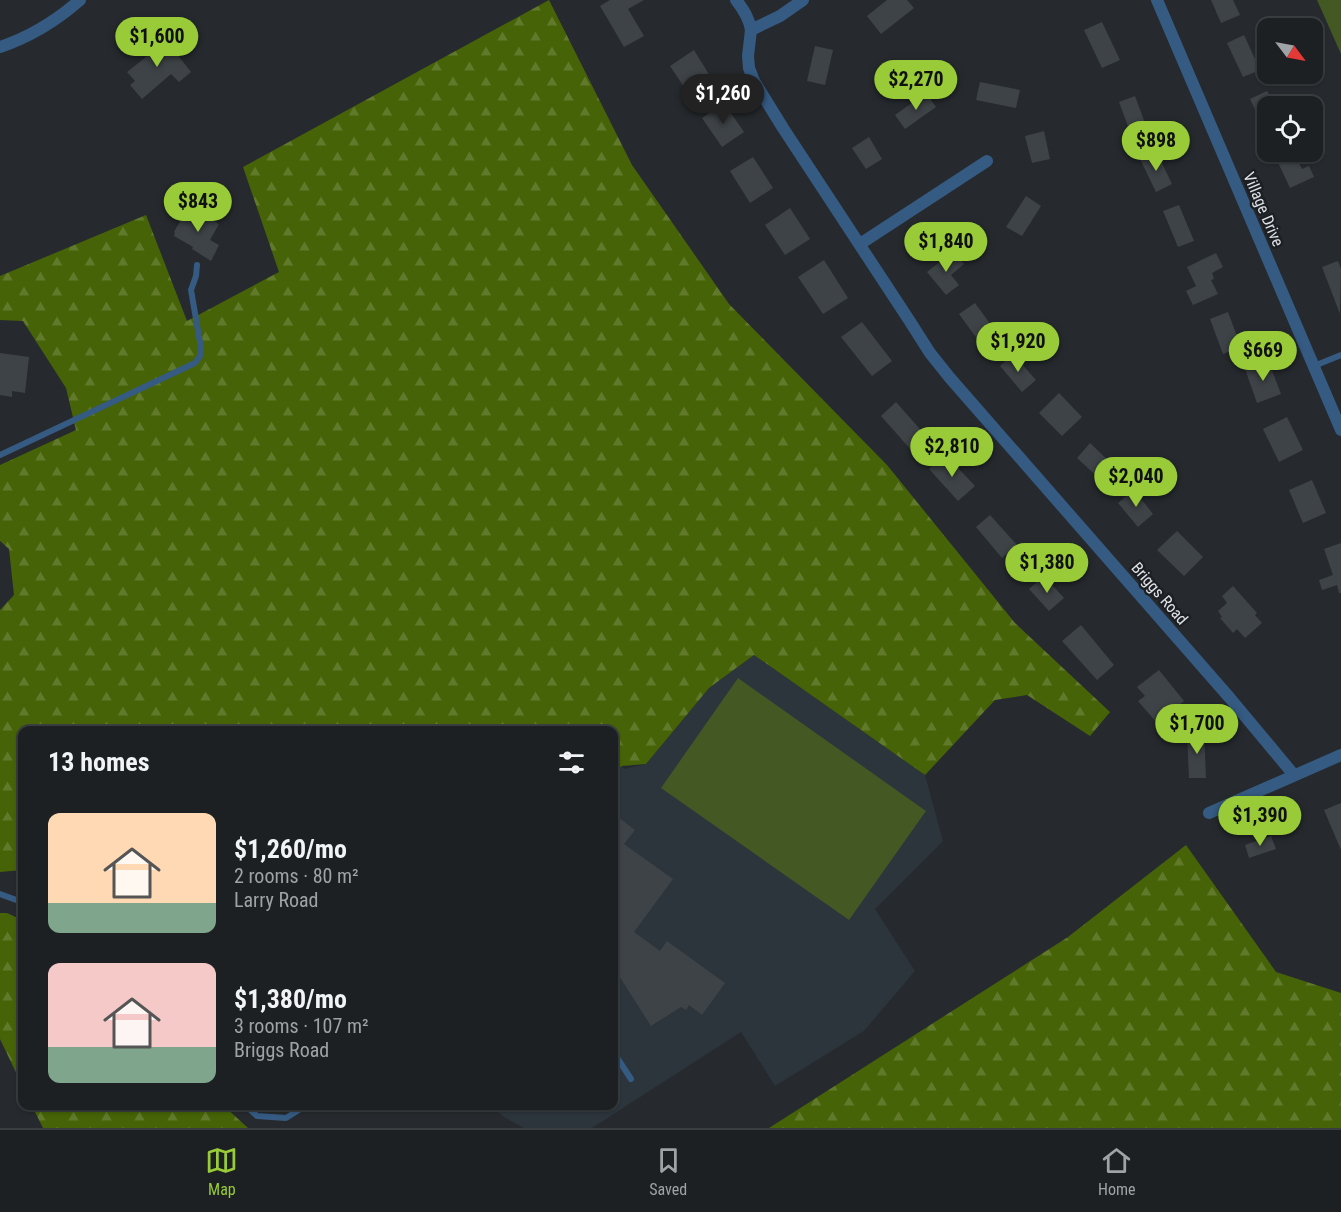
<!DOCTYPE html>
<html lang="en">
<head>
<meta charset="utf-8">
<style>
	:root { --surface:#1c2022; --page:#292d2f; --text:#f1f3f6; --muted:#a0a3a5; --line:#3a3e40; --accent:#98cb37 }
	body { margin:0; font-family:"Roboto Condensed",sans-serif; background:var(--page); color:var(--text); height:100vh; display:flex; flex-direction:column; font-size:22px; white-space:nowrap }
	* { box-sizing:border-box; margin:0 }
	p { font-size:20px; color:var(--muted) }
	.icon { flex:none; width:33px; height:33px; fill:none; stroke:currentColor; stroke-width:2; stroke-linecap:round; stroke-linejoin:round }
	.map { position:relative; flex:1; overflow:hidden }
	.side { position:absolute; left:18px; top:726px; width:600px; height:384px; display:flex; flex-direction:column; background:var(--surface); border-radius:12px; box-shadow:0 2px 4px #0004,0 0 0 2px var(--line) }
	.side>* { flex:none }
	.needle { width:39px; rotate:122deg }
	.tools { position:absolute; left:1257px; top:18px; display:grid; gap:12px }
	.tools a { display:grid; place-items:center; width:66px; height:66px; border-radius:12px; background:var(--surface); box-shadow:0 2px 4px #0004,0 0 0 2px var(--line); font-size:30px }
	.price { position:absolute; translate:-50% -51px; padding:0 14px; border-radius:21px; background:var(--accent); color:#111; font-size:20px; line-height:39px; filter:drop-shadow(0 2px 3px #0008) }
	.price::after { content:''; position:absolute; left:50%; top:36px; width:18px; height:14px; margin-left:-9px; background:inherit; clip-path:polygon(0 0,100% 0,50% 100%) }
	.price.current { background:#222; color:#fff }
	ul { padding:0; list-style:none }
	li { display:flex; align-items:center; gap:18px; height:150px; padding:0 30px }
	li span { display:grid; place-items:center; flex:none; width:168px; height:120px; border-radius:12px; color:#555 }
	li>.icon { margin-inline-start:auto }
	span .icon { width:72px; height:72px; fill:#fffc; stroke-width:1 }
	li b { font-size:26px }
	h2 { display:flex; justify-content:space-between; align-items:center; height:72px; padding:0 30px; font-size:26px }
	.tab-bar { display:flex; justify-content:space-around; align-items:center; height:84px; border-top:2px solid var(--line); background:var(--surface); font-size:16px; color:var(--muted) }
	.tab-bar a { display:grid; justify-items:center; gap:3px }
	.tab-bar .current { color:var(--accent) }
	.map>svg:first-child { display:block }
</style>
</head>
<body>
<div class="map">
<svg width="1341" height="1128" viewBox="0 0 1341 1128">
	<defs>
		<pattern id="forest-firs" width="22" height="20" patternUnits="userSpaceOnUse" patternTransform="scale(1.5)"><rect width="22" height="20" fill="#466307"/><path d="M5 1l3.5 6h-7zM16 11l3.5 6h-7z" fill="#60792b"/></pattern>
	</defs>
	<rect width="100%" height="100%" fill="#262a2e"/>
	<polygon fill="#2c343c" points="754,655 925,775 943,841 875,909 915,971 864,1031 775,1086 741,1032 592,1128 524,1128 504,1117 491,1106 614,1106 614,771 622,766 624,769 646,764 709,688"/>
	<g fill="url(#forest-firs)">
		<polygon points="549,0 632,165 729,304 887,465 1015,623 1110,712 1090,736 1027,695 995,700 925,775 754,655 709,688 646,764 622,766 614,771 614,730 22,730 22,870 0,872 0,610 14,595 9,549 0,541 0,465 76,430 66,388 23,321 0,320 0,276 146,215 187,321 279,272 243,167"/>
		<polygon points="1186,845 1276,972 1341,993 1341,1128 769,1128 1068,937"/>
		<polygon points="0,913 7,913 22,920 22,1085 0,1039"/>
		<polygon points="32,1106 224,1106 248,1128 43,1128"/>
	</g>
	<g fill="#445824">
		<polygon points="1317,0 1341,0 1341,54"/>
		<polygon points="738,678 926,811 849,920 661,788"/>
	</g>
	<g fill="#3e4347">
		<polygon points="610,0 644,0 628,9 644,36 624,47 600,6"/>
		<polygon points="887,0 907,0 914,8 881,34 867,16"/>
		<polygon points="1211,0 1233,0 1240,15 1221,23"/>
		<polygon points="1102,22 1120,60 1102,68 1084,30"/>
		<polygon points="161,34 191,72 179,82 171,74 142,99 130,85 135,81 127,72 155,50 149,44"/>
		<polygon points="1244,35 1260,70 1243,77 1227,43"/>
		<polygon points="815,46 833,50 825,85 807,81"/>
		<polygon points="694,50 713,81 690,96 670,66"/>
		<polygon points="980,82 1020,90 1016,108 976,100"/>
		<polygon points="1267,91 1275,106 1268,106 1268,136 1250,99"/>
		<polygon points="926,93 936,107 905,129 895,115"/>
		<polygon points="1135,96 1145,123 1129,129 1119,102"/>
		<polygon points="724,103 744,132 722,147 702,118"/>
		<polygon points="1044,131 1050,159 1032,163 1025,136"/>
		<polygon points="869,137 882,159 866,169 852,148"/>
		<polygon points="1156,151 1172,184 1156,192 1140,159"/>
		<polygon points="1279,152 1293,152 1302,169 1309,166 1314,177 1290,188 1274,154"/>
		<polygon points="753,157 773,188 750,203 730,171"/>
		<polygon points="1026,196 1041,206 1022,236 1006,227"/>
		<polygon points="1179,205 1194,241 1178,247 1163,211"/>
		<polygon points="188,207 219,224 210,240 219,245 211,261 192,249 193,247 174,236 175,233 174,232"/>
		<polygon points="790,208 810,239 785,255 765,225"/>
		<polygon points="953,251 964,264 951,275 959,285 946,295 927,272"/>
		<polygon points="1216,253 1223,267 1212,273 1214,279 1211,280 1218,294 1193,305 1186,291 1196,286 1187,267"/>
		<polygon points="824,260 848,298 823,314 798,277"/>
		<polygon points="1338,261 1341,269 1340,314 1322,267"/>
		<polygon points="975,303 994,329 978,340 959,314"/>
		<polygon points="1228,312 1241,347 1223,354 1210,319"/>
		<polygon points="862,322 892,361 872,376 841,337"/>
		<polygon points="0,353 29,357 25,393 12,391 12,397 0,395"/>
		<polygon points="1013,354 1036,380 1022,392 1000,366"/>
		<polygon points="1268,360 1281,394 1257,403 1245,369"/>
		<polygon points="1059,393 1082,417 1062,436 1039,413"/>
		<polygon points="896,402 927,437 912,451 881,416"/>
		<polygon points="1287,417 1303,450 1279,462 1263,429"/>
		<polygon points="1090,443 1115,467 1102,481 1077,458"/>
		<polygon points="945,454 975,486 958,501 929,469"/>
		<polygon points="1312,480 1326,513 1303,523 1289,490"/>
		<polygon points="1134,490 1153,514 1138,527 1118,503"/>
		<polygon points="990,515 1017,545 1002,558 976,527"/>
		<polygon points="1177,531 1203,557 1184,576 1157,550"/>
		<polygon points="1341,543 1341,593 1339,593 1337,585 1322,590 1319,580 1333,575 1324,549"/>
		<polygon points="1044,576 1064,598 1049,611 1029,589"/>
		<polygon points="1233,586 1257,613 1255,615 1262,623 1245,638 1237,629 1233,633 1220,618 1222,617 1218,611 1227,603 1222,596"/>
		<polygon points="1081,625 1114,665 1097,680 1062,641"/>
		<polygon points="1159,670 1184,701 1157,723 1138,701 1145,696 1137,687"/>
		<polygon points="1204,731 1206,778 1189,778 1187,732"/>
		<polygon points="1341,803 1341,850 1324,810"/>
		<polygon points="614,814 635,830 624,844 673,879 634,932 660,951 667,941 725,983 702,1015 689,1005 686,1010 681,1007 651,1026 614,968"/>
		<polygon points="1271,836 1276,849 1249,858 1245,845"/>
	</g>
	<g fill="none" stroke-linecap="round" stroke-linejoin="round">
		<g stroke="#355b83" stroke-width="6">
			<polyline points="1314,366 1341,355"/>
			<polyline points="0,455 195,363 200,356 201,348 191,290 196,276 197,265"/>
			<polyline points="0,894 22,902"/>
			<polyline points="614,1053 631,1079"/>
			<polyline points="246,1106 257,1116 286,1118 305,1106"/>
		</g>
		<g stroke="#355b83" stroke-width="12">
			<path d="M736 0C744 10 749 18 751 30"/>
			<polyline points="803,0 780,16 751,30 748,56 749,68 754,81 783,128 909,320 930,353 950,378 1229,697 1294,775"/>
			<polyline points="1157,0 1341,430"/>
			<path d="M0 47C30 37 56 21 80 0"/>
			<polyline points="860,244 987,161"/>
			<polyline points="1209,813 1341,755"/>
		</g>
	</g>
	<g text-anchor="middle" stroke-width="5" stroke-linejoin="round" paint-order="stroke">
		<g font-size="16" fill="#e0e3e6" stroke="#1c2024">
			<text transform="translate(1264 209) rotate(67)" y="6">Village Drive</text>
			<text transform="translate(1160 593) rotate(49)" y="6">Briggs Road</text>
		</g>
	</g>
</svg>
<div class="tools">
<a><svg class="needle" viewBox="-14 -14 28 28"><path d="M0-13l5 13h-10z" fill="#e53935"/><path d="M0 13l5-13h-10z" fill="#a0a3a5"/></svg></a>
<a><svg class="icon" aria-label="locate" viewBox="0 0 24 24"><circle cx="12" cy="12" r="6"/><path d="M12 2v4M12 18v4M2 12h4M18 12h4"/></svg></a>
</div>
<b class="price" style="left:157px;top:68px">$1,600</b>
<b class="price" style="left:916px;top:111px">$2,270</b>
<b class="price current" style="left:723px;top:125px">$1,260</b>
<b class="price" style="left:1156px;top:172px">$898</b>
<b class="price" style="left:198px;top:233px">$843</b>
<b class="price" style="left:946px;top:273px">$1,840</b>
<b class="price" style="left:1018px;top:373px">$1,920</b>
<b class="price" style="left:1263px;top:382px">$669</b>
<b class="price" style="left:952px;top:478px">$2,810</b>
<b class="price" style="left:1136px;top:508px">$2,040</b>
<b class="price" style="left:1047px;top:594px">$1,380</b>
<b class="price" style="left:1197px;top:755px">$1,700</b>
<b class="price" style="left:1260px;top:847px">$1,390</b>
<section class="side">
<h2>13 homes<svg class="icon" aria-label="filters" viewBox="0 0 24 24"><path d="M4 7h16M4 17h16"/><circle cx="9" cy="7" r="2"/><circle cx="15" cy="17" r="2"/></svg></h2>
<ul>
<li><span style="background:linear-gradient(#ffd9b3 75%,#7fa58c 0)"><svg class="icon" aria-label="home" viewBox="0 0 24 24"><path d="M3 11l9-7 9 7M6 9v11h12V9"/></svg></span><div><b>$1,260/mo</b><p>2 rooms · 80 m²</p><p>Larry Road</p></div></li>
<li><span style="background:linear-gradient(#f6c9c9 70%,#7fa58c 0)"><svg class="icon" aria-label="home" viewBox="0 0 24 24"><path d="M3 11l9-7 9 7M6 9v11h12V9"/></svg></span><div><b>$1,380/mo</b><p>3 rooms · 107 m²</p><p>Briggs Road</p></div></li>
</ul>
</section>
</div>
<nav class="tab-bar">
<a class="current"><svg class="icon" aria-label="map" viewBox="0 0 24 24"><path d="M3 6l6-2 6 2 6-2v14l-6 2-6-2-6 2zM9 4v14M15 6v14"/></svg>Map</a>
<a><svg class="icon" aria-label="saved" viewBox="0 0 24 24"><path d="M7 4h10v16l-5-4-5 4z"/></svg>Saved</a>
<a><svg class="icon" aria-label="home" viewBox="0 0 24 24"><path d="M3 11l9-7 9 7M6 9v11h12V9"/></svg>Home</a>
</nav>
</body>
</html>
